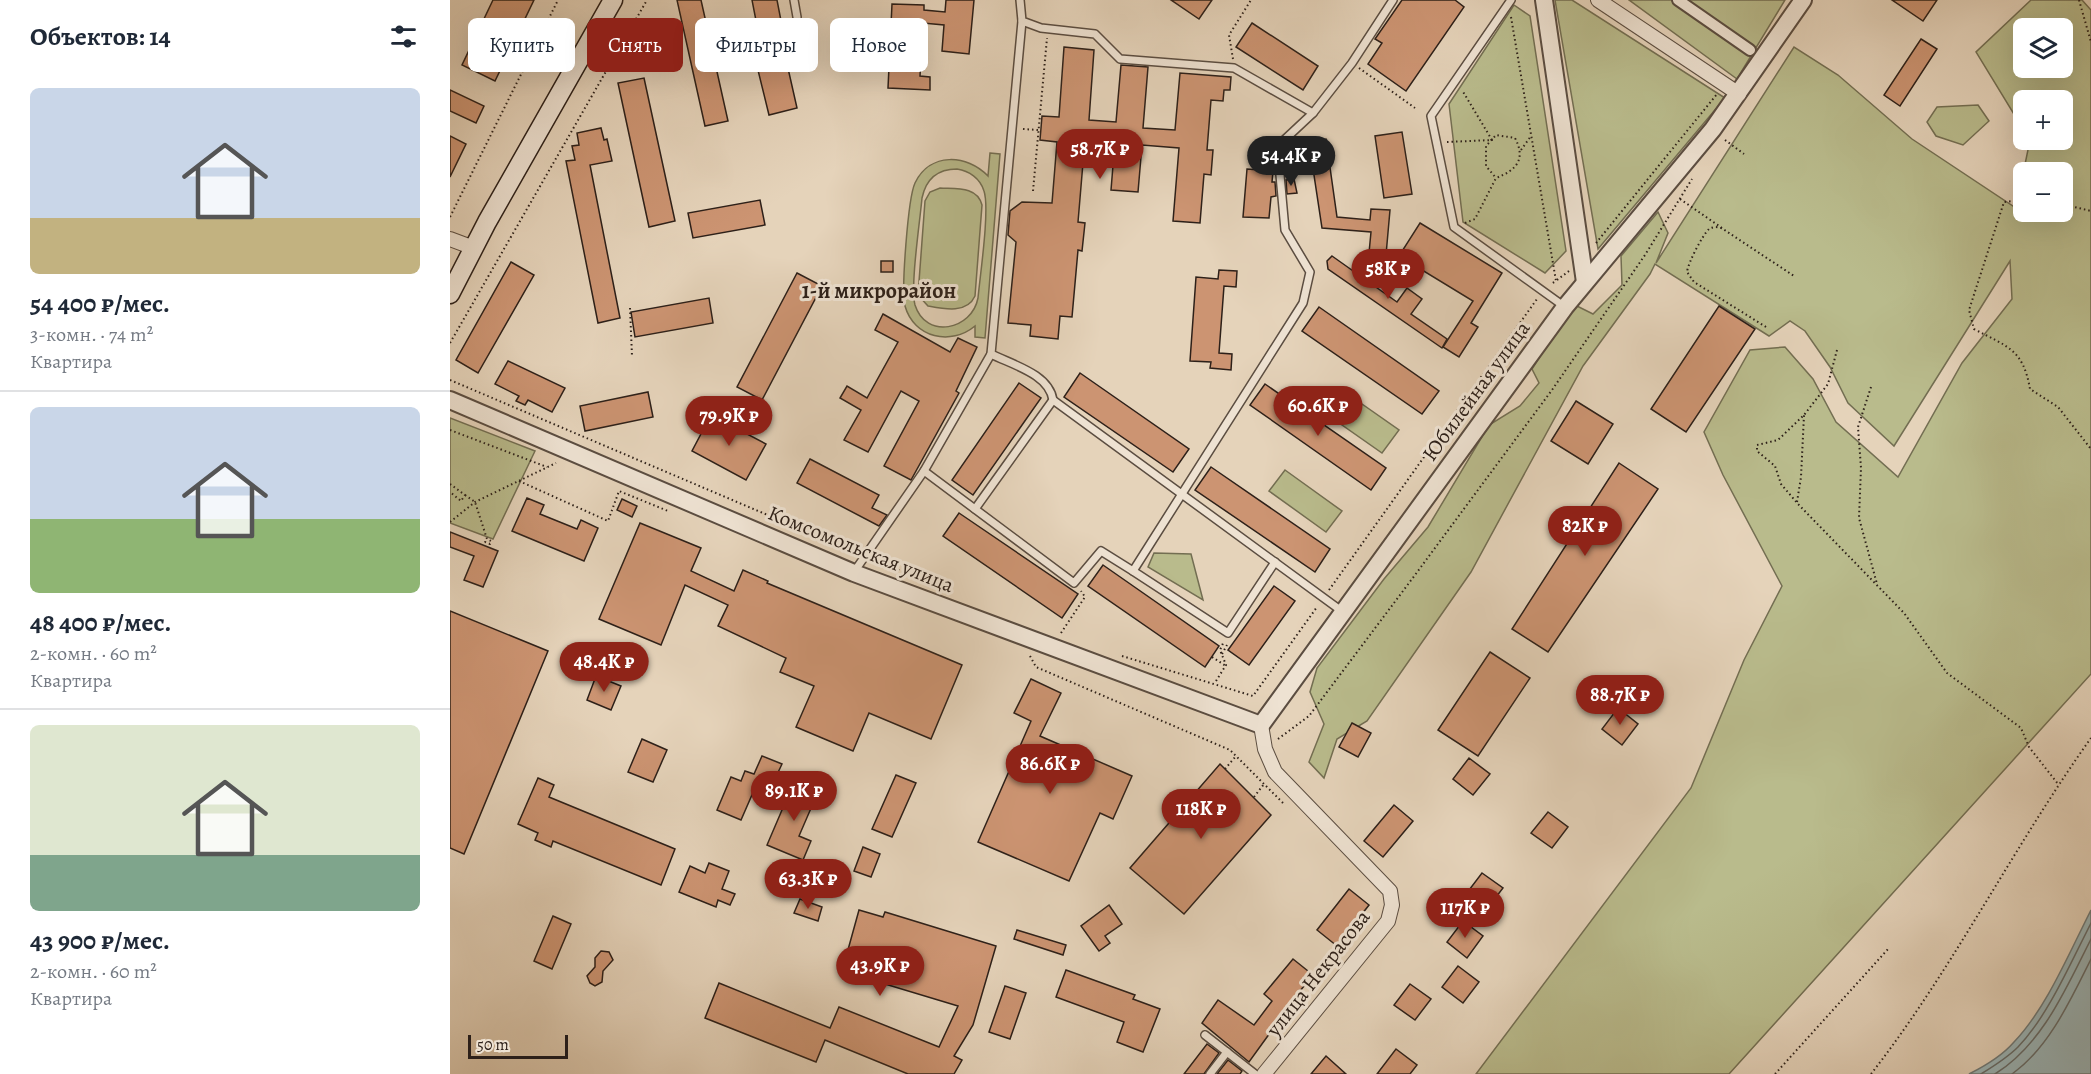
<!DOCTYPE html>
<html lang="ru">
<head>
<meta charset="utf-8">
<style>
	:root { --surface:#fff; --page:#f6f6f7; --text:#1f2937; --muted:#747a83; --line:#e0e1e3; --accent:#8f2418 }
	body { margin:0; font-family:Alegreya,serif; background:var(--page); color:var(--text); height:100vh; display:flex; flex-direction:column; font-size:22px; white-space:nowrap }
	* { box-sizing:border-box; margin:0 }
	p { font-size:20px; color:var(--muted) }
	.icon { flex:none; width:33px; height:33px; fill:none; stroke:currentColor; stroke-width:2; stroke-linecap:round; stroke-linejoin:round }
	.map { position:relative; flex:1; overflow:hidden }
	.sheet { display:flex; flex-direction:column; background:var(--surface); width:450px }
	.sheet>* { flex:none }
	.guide { position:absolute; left:18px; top:18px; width:570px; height:54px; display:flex; gap:12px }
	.buttons { position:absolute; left:1563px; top:18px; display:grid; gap:12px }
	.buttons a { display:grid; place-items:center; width:60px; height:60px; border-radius:9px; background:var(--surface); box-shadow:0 6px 24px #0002; font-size:30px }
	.scale { position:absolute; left:18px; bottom:15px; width:100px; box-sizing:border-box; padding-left:6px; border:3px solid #2d2019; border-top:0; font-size:16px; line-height:21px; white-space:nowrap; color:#2d2019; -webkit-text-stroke:4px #eee2d2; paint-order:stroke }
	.price { position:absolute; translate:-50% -51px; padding:0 14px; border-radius:21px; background:var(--accent); color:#fff; font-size:20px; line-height:39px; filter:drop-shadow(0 2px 3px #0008) }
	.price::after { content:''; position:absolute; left:50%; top:36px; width:18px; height:14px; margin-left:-9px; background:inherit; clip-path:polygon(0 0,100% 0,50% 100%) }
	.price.on { background:#222; color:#fff }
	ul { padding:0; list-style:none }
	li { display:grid; align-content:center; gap:12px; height:318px; padding:0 30px }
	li+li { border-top:2px solid var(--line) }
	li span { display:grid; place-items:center; height:186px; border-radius:9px; color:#555 }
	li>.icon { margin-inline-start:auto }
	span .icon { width:108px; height:108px; fill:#fffc; stroke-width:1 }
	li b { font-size:26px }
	h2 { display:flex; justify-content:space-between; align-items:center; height:72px; padding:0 30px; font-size:26px }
	.tag { padding:0 21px; border-radius:9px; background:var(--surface); box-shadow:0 6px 24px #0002; font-size:21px; line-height:54px }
	.tag.on { background:var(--accent); color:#fff }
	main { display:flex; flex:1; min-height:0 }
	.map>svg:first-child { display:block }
</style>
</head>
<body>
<main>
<section class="sheet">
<h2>Объектов: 14<svg class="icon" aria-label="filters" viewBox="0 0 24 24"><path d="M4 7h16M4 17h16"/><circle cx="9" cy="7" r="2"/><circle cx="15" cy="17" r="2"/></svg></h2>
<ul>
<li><span style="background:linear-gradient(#c9d6e8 70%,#c2b280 0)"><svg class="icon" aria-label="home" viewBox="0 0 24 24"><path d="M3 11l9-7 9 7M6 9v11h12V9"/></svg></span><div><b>54 400 ₽/мес.</b><p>3-комн. · 74 m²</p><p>Квартира</p></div></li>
<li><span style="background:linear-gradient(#c9d6e8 60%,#8fb573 0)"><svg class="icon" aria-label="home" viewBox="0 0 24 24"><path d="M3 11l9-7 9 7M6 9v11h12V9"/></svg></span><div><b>48 400 ₽/мес.</b><p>2-комн. · 60 m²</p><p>Квартира</p></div></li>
<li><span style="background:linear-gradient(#dfe7d0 70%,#7fa58c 0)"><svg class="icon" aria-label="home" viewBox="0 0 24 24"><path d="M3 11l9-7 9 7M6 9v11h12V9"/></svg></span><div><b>43 900 ₽/мес.</b><p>2-комн. · 60 m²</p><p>Квартира</p></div></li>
</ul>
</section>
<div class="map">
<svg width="1641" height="1074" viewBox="0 0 1641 1074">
	<rect width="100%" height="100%" fill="#e5d3ba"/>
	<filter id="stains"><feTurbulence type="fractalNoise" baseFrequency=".00333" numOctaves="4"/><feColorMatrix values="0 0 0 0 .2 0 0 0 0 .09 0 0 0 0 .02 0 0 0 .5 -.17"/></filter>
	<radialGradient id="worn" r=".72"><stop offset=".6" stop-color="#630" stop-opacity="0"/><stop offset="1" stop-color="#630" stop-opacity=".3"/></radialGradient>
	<g fill="#b9bb8c" stroke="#736e52" stroke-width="1.5" fill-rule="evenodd">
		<polygon points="1105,0 1122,0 1275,98 1148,249"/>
		<polygon points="1179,0 1335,0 1287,79"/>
		<path d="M1581 0H1632L1641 10V674L1279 1074H1026L1241 788 1294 660 1332 586 1273 475 1254 432 1300 350 1335 347 1363 379 1386 422 1448 477 1512 363 1562 299 1560 261 1444 446 1398 403 1380 367 1355 331 1340 321 1319 336 1205 264 1200 274 1133 366 1021 572 917 721 887 739 874 778 859 762 874 724 860 692 867 668 934 579 978 527 1039 425 1070 406 1089 383 1082 369 1123 304 1143 314 1172 285 1171 256 1208 212 1218 233 1206 263 1344 47 1388 75 1462 139 1566 208 1580 140H1612V100H1574L1573 129 1526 52ZM1574 28H1612V68H1574ZM1574 172H1612V212H1574Z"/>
		<polygon points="1064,5 1080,16 1116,251 1095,273 1013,222 999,104"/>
		<polygon points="1528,105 1539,121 1513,145 1486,136 1477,122 1487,107"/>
		<path d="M540 153 550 154 535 338 525 337V326C501 346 464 338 455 306 451 291 458 198 465 183 480 152 517 154 538 176ZM507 169C519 171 530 178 534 191 540 209 530 276 528 298 522 330 476 340 465 305 460 287 470 221 472 198 476 179 488 169 507 169Z"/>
		<path d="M490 188C506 189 527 186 532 205L525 296C517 314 494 309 478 306L468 295 475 201 480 192Z"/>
		<polygon points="892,390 949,430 932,453 875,413"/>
		<polygon points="0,418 85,451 43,539 0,523"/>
		<polygon points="835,470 892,511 876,532 819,491"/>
		<polygon points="704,553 741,554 753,600 698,567"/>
	</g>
	<path fill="#9ab6ba" stroke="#6e7a7a" stroke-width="1.5" d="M1641 910V1074H1519C1535 1066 1552 1056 1564 1042 1596 1009 1620 951 1641 910Z"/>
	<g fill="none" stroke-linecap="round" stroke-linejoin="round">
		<g stroke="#646b6a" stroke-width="1.5">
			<path d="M1531 1074C1544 1066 1557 1058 1568 1047 1598 1016 1621 962 1641 923"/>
			<path d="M1545 1074C1593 1044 1616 988 1641 939"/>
			<path d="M1562 1074C1599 1048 1621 999 1641 959"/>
		</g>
	</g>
	<g fill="#cc9472" stroke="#2d2019" stroke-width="1.5">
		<polygon points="43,0 84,0 45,81 12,65"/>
		<polygon points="227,0 251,0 278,121 255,126"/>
		<polygon points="302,0 327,0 333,31 309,36"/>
		<polygon points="496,0 524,0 519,54 492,51 494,25 473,23 470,76 480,77 480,90 438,88 442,4 474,5 474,10 495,12"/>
		<polygon points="721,0 762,0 749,19"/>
		<polygon points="952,0 1005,0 1014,7 956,91 918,64 932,43 925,39"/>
		<polygon points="1442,0 1487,0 1473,21"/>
		<polygon points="802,23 868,66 853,90 786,47"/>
		<polygon points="1471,39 1487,49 1450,106 1434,95"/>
		<polygon points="614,47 644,50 639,120 666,122 671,65 698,67 693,128 725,130 730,73 781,77 780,90 774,90 773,101 761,100 757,150 763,150 761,175 754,174 750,223 723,221 729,148 692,145 688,192 661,190 665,141 635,139 628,222 635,223 632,251 628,250 622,317 610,316 608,339 580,336 581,325 558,323 566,242 558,235 560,211 572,202 602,203 607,142 590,140 592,116 609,117"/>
		<polygon points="335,55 347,108 319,115 306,62"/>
		<polygon points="194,78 225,221 199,227 168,83"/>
		<polygon points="0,90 34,106 26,123 0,111"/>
		<polygon points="151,128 154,140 157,139 162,161 140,165 170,318 148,323 116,161 125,160 122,146 129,145 127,133"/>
		<polygon points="952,132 962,194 934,198 925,136"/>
		<polygon points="0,136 16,144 0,177"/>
		<polygon points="876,139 887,217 920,220 921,209 940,210 936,255 919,253 921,232 872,228 859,142"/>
		<polygon points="797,169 823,171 822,182 825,182 826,196 821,197 819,218 793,217"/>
		<polygon points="844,179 847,193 837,194 836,180"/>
		<polygon points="310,200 315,225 243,238 238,213"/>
		<polygon points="970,223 1052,273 1021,323 1028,327 1009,357 993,347 1023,301 949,256"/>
		<polygon points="882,256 947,302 957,288 972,299 961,314 997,339 992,348 878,269 877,261"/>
		<rect x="431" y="261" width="12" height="11"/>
		<polygon points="61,262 84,275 28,373 6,360"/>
		<polygon points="769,270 787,271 786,287 774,286 769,353 782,354 781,370 760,368 761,362 740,361 746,277 768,279"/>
		<polygon points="347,273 372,286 312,400 287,387"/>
		<polygon points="259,298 263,323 185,337 181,312"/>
		<polygon points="1269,306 1305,329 1236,432 1201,409"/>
		<polygon points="869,307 989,391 972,414 852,331"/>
		<polygon points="433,314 500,352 508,338 527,347 506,391 509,393 461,480 434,466 469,401 451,391 418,452 394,440 411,410 390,398 397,386 417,398 448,342 425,330"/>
		<polygon points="58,361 115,388 102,412 78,400 75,405 66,401 69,396 45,384"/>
		<polygon points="630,373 739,449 723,472 614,397"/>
		<polygon points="569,383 591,398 523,495 502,480"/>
		<polygon points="815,384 936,468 921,490 800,405"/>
		<polygon points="198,392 203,417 135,431 130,406"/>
		<polygon points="1126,401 1163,424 1138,464 1101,441"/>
		<polygon points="261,415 316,444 296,480 242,451"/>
		<polygon points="360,459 429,495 422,508 437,515 429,526 347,483"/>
		<polygon points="1169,463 1208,489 1098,652 1062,629"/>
		<polygon points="761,467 880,549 865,572 745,490"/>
		<polygon points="77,498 94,505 90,514 127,529 131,520 148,528 134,561 62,531"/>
		<polygon points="172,499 187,506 182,517 167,510"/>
		<polygon points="509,513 628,594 612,618 493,536"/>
		<polygon points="190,523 251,548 241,571 284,591 293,570 318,581 317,583 512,665 481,739 419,713 403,751 346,727 364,686 330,672 336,658 268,626 278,605 235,585 211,645 149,619"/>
		<polygon points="0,532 48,551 33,587 14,580 24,556 0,547"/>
		<polygon points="653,565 769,646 755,667 638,586"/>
		<polygon points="824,586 845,601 799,665 778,650"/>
		<polygon points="0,611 98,651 14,854 0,848"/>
		<polygon points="1040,652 1080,678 1028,756 988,730"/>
		<polygon points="146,676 171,686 161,710 137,700"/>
		<polygon points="581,679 611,693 590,736 682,776 663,819 650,813 619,881 528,842 581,721 564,713"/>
		<polygon points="1168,708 1188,724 1172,745 1152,729"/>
		<polygon points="902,723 921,733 908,757 889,747"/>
		<polygon points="192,739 217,750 203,782 178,772"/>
		<polygon points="312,756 332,764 324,781 319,779 314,792 305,788 291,820 267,810 281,777 291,781 295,771 304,774"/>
		<polygon points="1019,758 1040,774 1023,795 1003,779"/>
		<polygon points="770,764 821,815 734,914 680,868"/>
		<polygon points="446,775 466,783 442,837 422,829"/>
		<polygon points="88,778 104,785 99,797 225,849 211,885 103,841 101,847 85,840 88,833 68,824"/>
		<polygon points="344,782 368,792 349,836 361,841 353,860 317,845"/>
		<polygon points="944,805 963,821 933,857 914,841"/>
		<polygon points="1098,812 1118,827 1102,848 1081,833"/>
		<polygon points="413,847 430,854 421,877 404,871"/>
		<polygon points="259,863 279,871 272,889 285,894 280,905 268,900 266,907 229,892 240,866 255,873"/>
		<polygon points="1032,873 1053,888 1037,909 1016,894"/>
		<polygon points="899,889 919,905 887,946 867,930"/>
		<polygon points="350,899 372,907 368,921 344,913"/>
		<polygon points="659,905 672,924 655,936 660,943 649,951 631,926"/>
		<polygon points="409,910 433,917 435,912 546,946 523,1025 504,1056 512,1060 504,1074 458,1074 375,1040 366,1062 255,1018 269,983 380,1028 389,1007 489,1047 508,1006 415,978 419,963 396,957"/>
		<polygon points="103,916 121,924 102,969 84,961"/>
		<polygon points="1013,921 1033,936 1017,958 997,942"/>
		<polygon points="567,930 616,945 613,955 564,939"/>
		<polygon points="151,951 159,952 163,960 153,971 152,982 145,986 140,983 137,976 145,967 145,958"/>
		<polygon points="843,959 863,975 823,1024 825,1026 799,1062 752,1023 768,1000 804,1025 822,1001 814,994"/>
		<polygon points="1008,966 1029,982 1013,1003 992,987"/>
		<polygon points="616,970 685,995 683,999 710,1009 693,1052 667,1042 674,1022 606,997"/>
		<polygon points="960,984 981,999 965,1020 944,1005"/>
		<polygon points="555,986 576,993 560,1039 539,1032"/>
		<polygon points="757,1044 769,1053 754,1074 734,1074"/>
		<polygon points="946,1049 967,1065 960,1074 927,1074"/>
		<polygon points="876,1056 896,1074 861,1074"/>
		<polygon points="778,1060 792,1071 790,1074 767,1074"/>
	</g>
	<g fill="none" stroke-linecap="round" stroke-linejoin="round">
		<g stroke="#5b4d41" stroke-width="10">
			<g id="service">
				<polyline points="344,0 347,17"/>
				<polyline points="570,0 572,21 591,28 645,34 670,59 784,68 863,113 902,63 943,0"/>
				<polyline points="1061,0 981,116 1004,227 1115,307"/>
				<path d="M541 354C563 365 599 374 603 400L893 612"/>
				<polyline points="474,471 624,583 651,551 683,571 853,303 860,272 835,230 830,175 832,142 863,113"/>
				<polyline points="525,509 603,400"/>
				<polyline points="683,571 778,633 825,562"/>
				<polyline points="404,572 474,471 541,354 572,21"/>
				<polyline points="755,1035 805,1074"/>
				<polyline points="760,1074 777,1052"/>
			</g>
		</g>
		<g stroke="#5b4d41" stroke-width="14">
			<polyline id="pedestrian" points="1228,0 1300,50"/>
		</g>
		<g stroke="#5b4d41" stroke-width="16">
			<g id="minor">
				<polyline points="1148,0 1289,94"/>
				<polyline points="0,239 24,248"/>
				<polyline points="811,725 815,749 825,772 940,891 942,905 938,921 814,1074"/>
			</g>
		</g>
		<g stroke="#5b4d41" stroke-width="20">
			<g id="tertiary">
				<polyline points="1094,0 1135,282"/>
				<polyline points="0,400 404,573 811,725 1115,307 1263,129 1353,0"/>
			</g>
		</g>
		<g stroke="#2d2019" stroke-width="21">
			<polyline id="secondary" points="0,294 37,222 163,0"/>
		</g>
		<g stroke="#2d2019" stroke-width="2" stroke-dasharray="1.5 3" stroke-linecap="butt">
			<polyline points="1629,0 1641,42"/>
			<polyline points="1061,17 1106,281 1101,284"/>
			<polyline points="783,59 779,35 801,0"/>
			<polyline points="909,68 965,108"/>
			<polyline points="573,129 588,130"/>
			<polyline points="1275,140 1294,154"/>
			<polyline points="997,142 1042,140 1012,90"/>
			<polyline points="1071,150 1081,136"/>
			<polyline points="583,191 597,38"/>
			<polyline points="1230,199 1272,228"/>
			<path d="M1574 200 1554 202 1519 310 1524 329C1558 347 1573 349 1580 389L1608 407 1641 449"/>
			<polyline points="1612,204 1641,211"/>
			<polyline points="0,217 108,0"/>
			<path d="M1015 223 1025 219 1046 178C1067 170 1076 159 1065 138L1046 135 1036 146V166L1046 178"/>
			<polyline points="1146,243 1267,94"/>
			<polyline points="1107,280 1119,271"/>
			<polyline points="180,308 182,356"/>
			<path d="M1316 327 1244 282 1237 272C1238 263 1252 236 1259 229 1264 226 1269 227 1273 229L1344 276"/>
			<polyline points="0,343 197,0"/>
			<polyline points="1387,350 1378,384 1354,415 1328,440 1307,445 1307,451 1325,466 1331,484 1348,504 1454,613 1497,673 1571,728 1579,747 1608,784"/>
			<polyline points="0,380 407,553"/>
			<polyline points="1421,387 1408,427 1411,468 1409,518 1427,584"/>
			<polyline points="0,430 97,467"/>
			<polyline points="69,481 158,521 169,491 218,511"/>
			<polyline points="0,484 15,495 11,501 0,492"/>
			<polyline points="15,495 25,502 37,539 41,541 40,544 35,542 34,545"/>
			<polyline points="1347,502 1351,477 1354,415"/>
			<polyline points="0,522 25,502 106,463"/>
			<polyline points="423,559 493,589"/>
			<polyline points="879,590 1087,299"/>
			<polyline points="611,633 635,597 631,591"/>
			<polyline points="772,654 777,645"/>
			<polyline points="580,656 586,667 780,750 835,805"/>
			<polyline points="672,656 803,696 867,607"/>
			<polyline points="762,657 776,666"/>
			<polyline points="766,681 776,665 770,650 774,641"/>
			<polyline points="828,739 859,716 962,579 1102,390 1195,255 1242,179"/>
			<polyline points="775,769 786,756"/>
			<polyline points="804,797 814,784"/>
			<polyline points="1325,1074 1439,948"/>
			<path d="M1421 1074C1503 969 1563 847 1641 738"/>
		</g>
		<use href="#service" stroke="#eee2d2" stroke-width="7"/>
		<use href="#pedestrian" stroke="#eee2d2" stroke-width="10"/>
		<use href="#minor" stroke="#eee2d2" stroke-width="14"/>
		<use href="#tertiary" stroke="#eee2d2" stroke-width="16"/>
		<use href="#secondary" stroke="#eee2d2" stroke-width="18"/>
	</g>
	<g text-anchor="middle" stroke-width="6" stroke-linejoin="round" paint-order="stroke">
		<g font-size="21" fill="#2d2019" stroke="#eee2d2">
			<text transform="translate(1026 391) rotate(-54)" y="7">Юбилейная улица</text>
			<text transform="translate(411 549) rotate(22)" y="7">Комсомольская улица</text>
			<text transform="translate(868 973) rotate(-52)" y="7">улица Некрасова</text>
		</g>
		<g font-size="22" font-weight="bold" fill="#2d2019" stroke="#eee2d2">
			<text x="429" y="298">1-й микрорайон</text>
		</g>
	</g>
	<rect width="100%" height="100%" filter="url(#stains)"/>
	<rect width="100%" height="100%" fill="url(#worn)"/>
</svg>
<div class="buttons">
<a><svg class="icon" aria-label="layers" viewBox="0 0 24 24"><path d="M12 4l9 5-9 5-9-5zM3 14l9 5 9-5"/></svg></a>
<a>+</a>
<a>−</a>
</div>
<div class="scale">50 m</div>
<b class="price" style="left:650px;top:180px">58.7K ₽</b>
<b class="price on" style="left:841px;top:187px">54.4K ₽</b>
<b class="price" style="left:938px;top:300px">58K ₽</b>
<b class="price" style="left:868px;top:437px">60.6K ₽</b>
<b class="price" style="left:279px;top:447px">79.9K ₽</b>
<b class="price" style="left:1135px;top:557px">82K ₽</b>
<b class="price" style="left:154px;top:693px">48.4K ₽</b>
<b class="price" style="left:1170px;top:726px">88.7K ₽</b>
<b class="price" style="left:600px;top:795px">86.6K ₽</b>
<b class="price" style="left:344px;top:822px">89.1K ₽</b>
<b class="price" style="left:751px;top:840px">118K ₽</b>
<b class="price" style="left:358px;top:910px">63.3K ₽</b>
<b class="price" style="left:1015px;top:939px">117K ₽</b>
<b class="price" style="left:430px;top:997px">43.9K ₽</b>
<div class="guide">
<a class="tag">Купить</a>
<a class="tag on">Снять</a>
<a class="tag">Фильтры</a>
<a class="tag">Новое</a>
</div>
</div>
</main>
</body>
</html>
